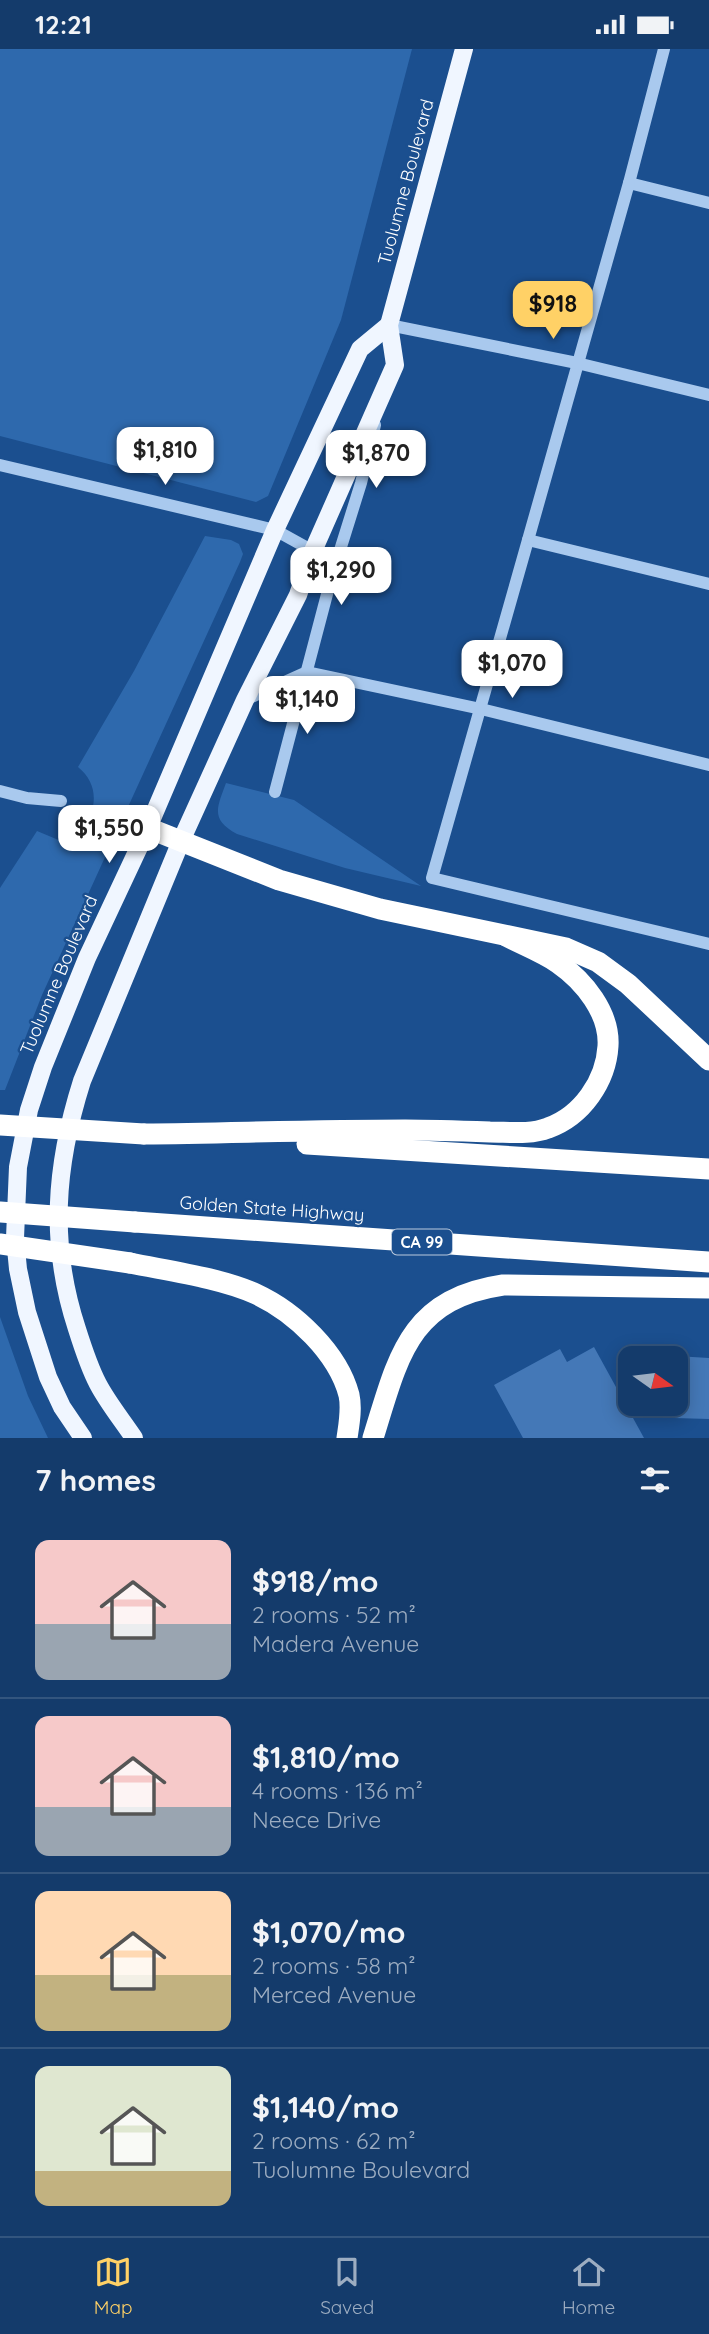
<!DOCTYPE html>
<html lang="en">
<head>
<meta charset="utf-8">
<style>
	:root { --surface:#143b6b; --page:#214673; --text:#f1f3f6; --muted:#9dadc1; --line:#33557e; --accent:#ffd166 }
	body { margin:0; font-family:Quicksand,sans-serif; background:var(--page); color:var(--text); height:100vh; display:flex; flex-direction:column; font-size:26px; white-space:nowrap }
	* { box-sizing:border-box; margin:0 }
	p { font-size:23px; color:var(--muted) }
	.icon { flex:none; width:38px; height:38px; fill:none; stroke:currentColor; stroke-width:2; stroke-linecap:round; stroke-linejoin:round }
	.map { position:relative; height:1389px; overflow:hidden }
	.drawer { display:flex; flex-direction:column; background:var(--surface); flex:1 }
	.drawer>* { flex:none }
	.needle { width:46px; rotate:104deg }
	.tools { position:absolute; left:618px; top:1297px; display:grid; gap:14px }
	.tools a { display:grid; place-items:center; width:70px; height:70px; border-radius:14px; background:var(--surface); box-shadow:0 4px 18px #0003,0 0 0 2px var(--line); font-size:35px }
	.price { position:absolute; translate:-50% -60px; padding:0 16px; border-radius:14px; background:#fff; color:#222; font-size:23px; line-height:46px; filter:drop-shadow(0 2px 4px #0008) }
	.price::after { content:''; position:absolute; left:50%; top:42px; width:21px; height:16px; margin-left:-10px; background:inherit; clip-path:polygon(0 0,100% 0,50% 100%) }
	.price.current { background:var(--accent); color:#111 }
	ul { padding:0; list-style:none }
	li { display:flex; align-items:center; gap:21px; height:175px; padding:0 35px }
	li+li { border-top:2px solid var(--line) }
	li span { display:grid; place-items:center; flex:none; width:196px; height:140px; border-radius:14px; color:#555 }
	li>.icon { margin-inline-start:auto }
	span .icon { width:84px; height:84px; fill:#fffc; stroke-width:1 }
	li b { font-size:30px }
	h2 { display:flex; justify-content:space-between; align-items:center; height:84px; padding:0 35px; font-size:30px }
	.status { display:flex; justify-content:space-between; align-items:center; height:49px; padding:0 35px; background:var(--surface); direction:ltr }
	.status svg { height:19px; fill:currentColor }
	.menu { display:flex; justify-content:space-around; align-items:center; height:98px; border-top:2px solid var(--line); background:var(--surface); font-size:19px; color:var(--muted) }
	.menu a { display:grid; justify-items:center; gap:4px }
	.menu .current { color:var(--accent) }
	.map>svg:first-child { display:block }
</style>
</head>
<body>
<div class="status"><b>12:21</b><svg viewBox="0 0 49 12"><path d="M0 12V9h3v3zM5 12V6h3v6zM10 12V3h3v9zM15 12V0h3v12zM26 1h20v11H26zM47 4h2v5h-2z"/></svg></div>
<div class="map">
<svg width="709" height="1389" viewBox="0 0 709 1389">
	<rect width="100%" height="100%" fill="#1b4f8f"/>
	<g fill="#2e69ad">
		<polygon points="0,0 412,0 341,271 268,447 256,453 0,387"/>
		<path d="M205 487 231 491 239 495 243 505 240 513 42 946 5 1041H0V839L37 782 61 792C93 782 107 741 78 718L134 622Z"/>
		<path d="M226 734 294 751 421 837 345 819 237 785C210 770 217 759 226 734Z"/>
		<polygon points="0,1268 28,1347 48,1389 0,1389"/>
	</g>
	<g fill="#4478b7">
		<polygon points="594,1298 644,1389 523,1389 494,1336 560,1300 567,1313"/>
		<polygon points="676,1307 709,1309 709,1370 639,1368 639,1354 676,1354"/>
	</g>
	<g fill="none" stroke-linecap="round" stroke-linejoin="round">
		<g stroke="#a9c9ee" stroke-width="12">
			<polyline points="664,0 629,134 709,154"/>
			<polyline points="629,134 528,491 709,535"/>
			<polyline points="389,276 577,314 709,346"/>
			<polyline points="0,416 275,481 313,502 331,530 275,743"/>
			<polyline points="528,491 432,829 709,895"/>
			<polyline points="331,530 361,434 375,376"/>
			<polyline points="245,651 307,623 481,660 709,716"/>
			<polyline points="0,742 27,749 61,752"/>
		</g>
		<g stroke="#f0f6ff" stroke-width="18">
			<polyline points="83,1389 62,1358 48,1328 27,1263 18,1220 15,1189 18,1118 29,1061 43,1018 87,909 148,779 275,481 360,300 389,276"/>
			<path d="M134 1389C122 1371 108 1354 98 1335 89 1318 83 1299 77 1280 49 1195 55 1117 82 1032L181 792 245 651 298 546 313 502 395 316 389 276 464 0"/>
		</g>
		<g stroke="#fff" stroke-width="21">
			<polyline points="148,779 279,831 380,860 566,899 598,913 628,935 709,1011"/>
			<path d="M144 1085C231 1084 318 1081 405 1081 433 1081 462 1082 490 1083 509 1083 530 1086 548 1079 582 1067 606 1032 608 997 610 964 584 932 558 914 542 903 523 896 506 887"/>
			<polyline points="307,1095 709,1120"/>
			<polyline points="135,1173 709,1213"/>
			<path d="M130 1214C169 1222 221 1229 256 1245 295 1263 338 1304 349 1346 352 1360 349 1375 347 1389"/>
			<path d="M373 1389C398 1309 408 1250 503 1236L709 1239"/>
		</g>
		<g stroke="#fff" stroke-width="21">
			<polyline points="0,1076 144,1085"/>
			<polyline points="0,1163 135,1173"/>
			<polyline points="0,1195 130,1214"/>
		</g>
	</g>
	<g text-anchor="middle" stroke-width="5" stroke-linejoin="round" paint-order="stroke">
		<rect fill="#1b4f8f" stroke="#bbcadd" stroke-width="2" x="392" y="1180.5" width="60" height="25" rx="5"/>
		<g font-size="16" font-weight="bold" fill="#fff">
			<text x="422" y="1199">CA 99</text>
		</g>
		<g font-size="18" fill="#fff" stroke="#1b4f8f">
			<text transform="translate(406 133) rotate(-75)" y="6">Tuolumne Boulevard</text>
			<text transform="translate(59 926) rotate(-67)" y="6">Tuolumne Boulevard</text>
			<text transform="translate(272 1160) rotate(4)" y="6">Golden State Highway</text>
		</g>
	</g>
</svg>
<div class="tools">
<a><svg class="needle" viewBox="-14 -14 28 28"><path d="M0-13l5 13h-10z" fill="#e53935"/><path d="M0 13l5-13h-10z" fill="#9dadc1"/></svg></a>
</div>
<b class="price current" style="left:553px;top:292px">$918</b>
<b class="price" style="left:165px;top:438px">$1,810</b>
<b class="price" style="left:376px;top:441px">$1,870</b>
<b class="price" style="left:341px;top:558px">$1,290</b>
<b class="price" style="left:512px;top:651px">$1,070</b>
<b class="price" style="left:307px;top:687px">$1,140</b>
<b class="price" style="left:109px;top:816px">$1,550</b>
</div>
<section class="drawer">
<h2>7 homes<svg class="icon" aria-label="filters" viewBox="0 0 24 24"><path d="M4 7h16M4 17h16"/><circle cx="9" cy="7" r="2"/><circle cx="15" cy="17" r="2"/></svg></h2>
<ul>
<li><span style="background:linear-gradient(#f6c9c9 60%,#9aa5b1 0)"><svg class="icon" aria-label="home" viewBox="0 0 24 24"><path d="M3 11l9-7 9 7M6 9v11h12V9"/></svg></span><div><b>$918/mo</b><p>2 rooms · 52 m²</p><p>Madera Avenue</p></div></li>
<li><span style="background:linear-gradient(#f6c9c9 65%,#9aa5b1 0)"><svg class="icon" aria-label="home" viewBox="0 0 24 24"><path d="M3 11l9-7 9 7M6 9v11h12V9"/></svg></span><div><b>$1,810/mo</b><p>4 rooms · 136 m²</p><p>Neece Drive</p></div></li>
<li><span style="background:linear-gradient(#ffd9b3 60%,#c2b280 0)"><svg class="icon" aria-label="home" viewBox="0 0 24 24"><path d="M3 11l9-7 9 7M6 9v11h12V9"/></svg></span><div><b>$1,070/mo</b><p>2 rooms · 58 m²</p><p>Merced Avenue</p></div></li>
<li><span style="background:linear-gradient(#dfe7d0 75%,#c2b280 0)"><svg class="icon" aria-label="home" viewBox="0 0 24 24"><path d="M3 11l9-7 9 7M6 9v11h12V9"/></svg></span><div><b>$1,140/mo</b><p>2 rooms · 62 m²</p><p>Tuolumne Boulevard</p></div></li>
</ul>
</section>
<nav class="menu">
<a class="current"><svg class="icon" aria-label="map" viewBox="0 0 24 24"><path d="M3 6l6-2 6 2 6-2v14l-6 2-6-2-6 2zM9 4v14M15 6v14"/></svg>Map</a>
<a><svg class="icon" aria-label="saved" viewBox="0 0 24 24"><path d="M7 4h10v16l-5-4-5 4z"/></svg>Saved</a>
<a><svg class="icon" aria-label="home" viewBox="0 0 24 24"><path d="M3 11l9-7 9 7M6 9v11h12V9"/></svg>Home</a>
</nav>
</body>
</html>
